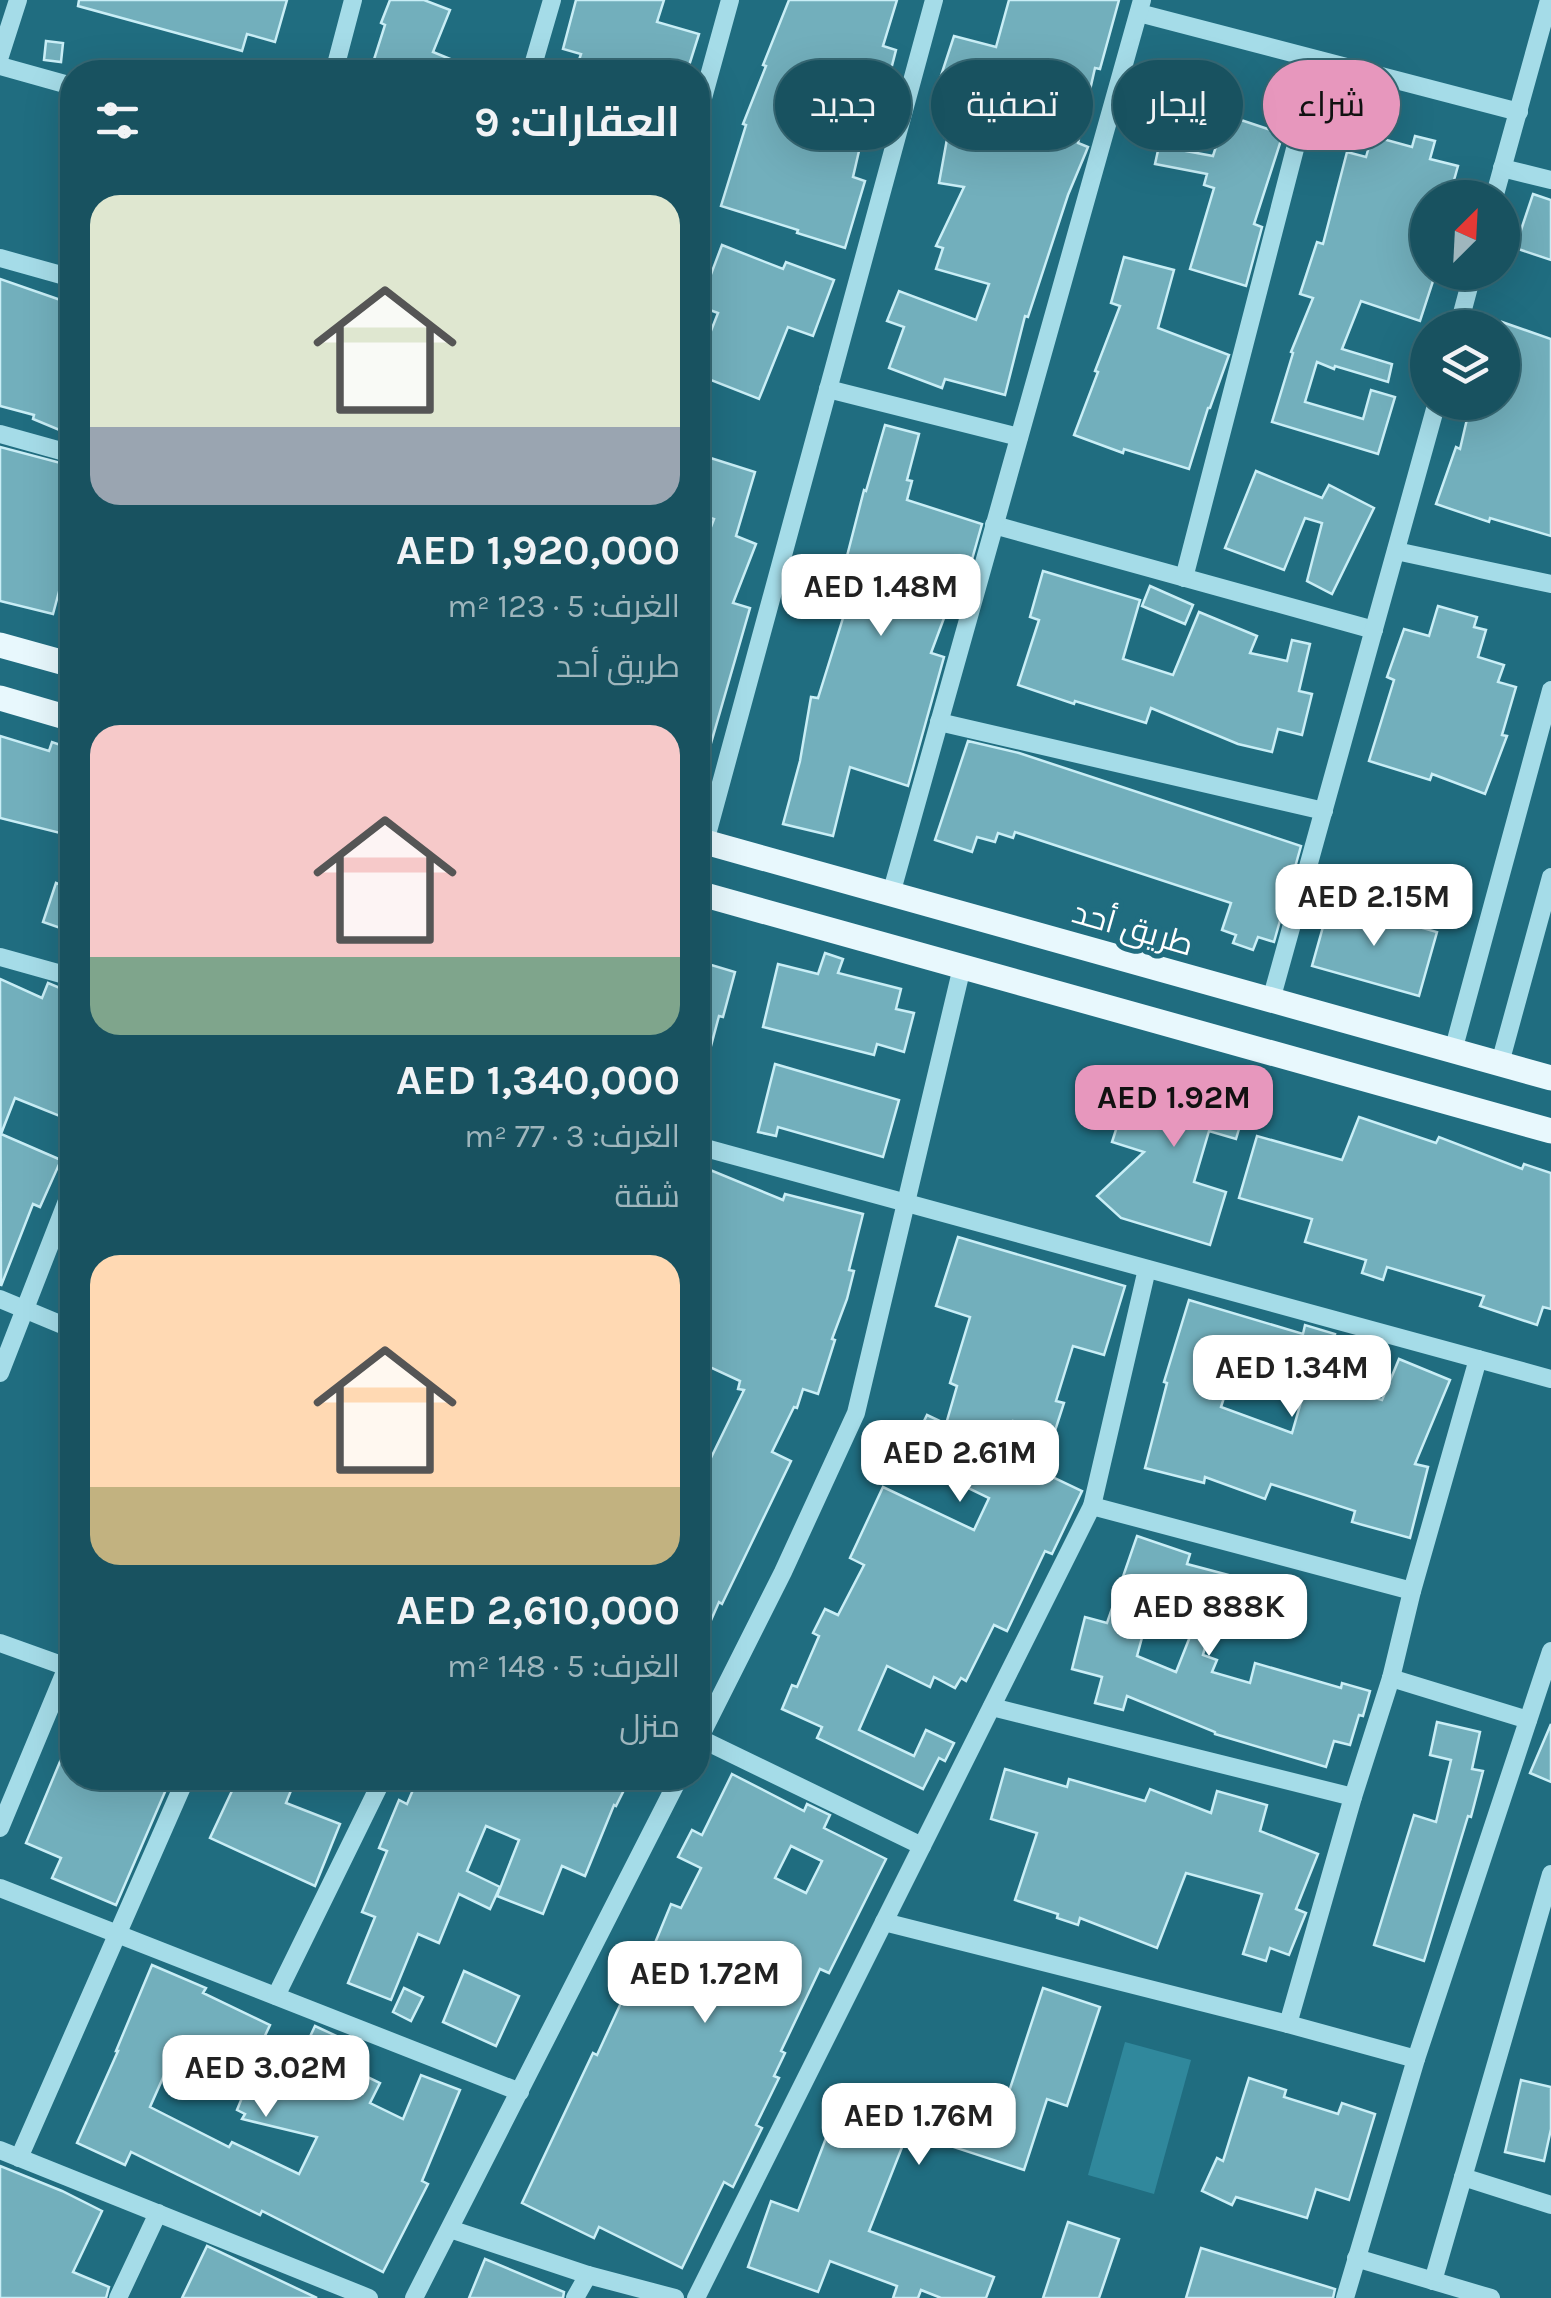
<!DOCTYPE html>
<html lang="ar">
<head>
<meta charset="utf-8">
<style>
	:root { --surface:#185260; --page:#215866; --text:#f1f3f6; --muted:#9fb6bd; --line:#366975; --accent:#e797bd }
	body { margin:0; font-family:Karla,Cairo,sans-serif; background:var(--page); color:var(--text); direction:rtl; height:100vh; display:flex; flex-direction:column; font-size:38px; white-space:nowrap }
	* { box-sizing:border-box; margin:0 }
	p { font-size:32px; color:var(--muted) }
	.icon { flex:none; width:55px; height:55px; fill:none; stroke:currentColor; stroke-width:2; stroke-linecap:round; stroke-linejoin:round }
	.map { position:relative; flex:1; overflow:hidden; direction:ltr }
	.details { position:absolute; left:60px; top:60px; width:650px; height:1730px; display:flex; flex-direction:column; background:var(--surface); border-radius:40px; box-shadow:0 10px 40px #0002,0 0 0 2px var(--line); direction:rtl }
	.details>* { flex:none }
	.banner { position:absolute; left:740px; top:60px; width:660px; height:90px; direction:rtl; display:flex; gap:20px }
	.needle { width:65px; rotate:24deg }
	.buttons { position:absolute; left:1410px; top:180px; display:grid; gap:20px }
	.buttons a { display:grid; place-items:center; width:110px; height:110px; border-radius:50%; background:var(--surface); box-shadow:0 10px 40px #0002,0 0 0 2px var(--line); font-size:50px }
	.price { position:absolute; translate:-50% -85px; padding:0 22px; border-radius:20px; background:#fff; color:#222; font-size:32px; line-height:65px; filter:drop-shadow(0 2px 5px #0008) }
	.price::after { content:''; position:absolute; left:50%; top:60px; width:30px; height:22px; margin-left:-15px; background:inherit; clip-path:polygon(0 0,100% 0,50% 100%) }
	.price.active { background:var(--accent); color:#111 }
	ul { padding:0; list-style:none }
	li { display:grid; align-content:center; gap:20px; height:530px; padding:0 30px }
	li span { display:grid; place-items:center; height:310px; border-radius:30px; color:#555 }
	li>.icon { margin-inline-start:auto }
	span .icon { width:180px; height:180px; fill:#fffc; stroke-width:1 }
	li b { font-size:42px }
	h2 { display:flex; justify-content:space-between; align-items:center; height:120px; padding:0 30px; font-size:42px }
	.tag { padding:0 35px; border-radius:45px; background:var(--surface); box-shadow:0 10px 40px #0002,0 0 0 2px var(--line); font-size:35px; line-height:90px }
	.tag.active { background:var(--accent); color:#111 }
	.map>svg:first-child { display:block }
</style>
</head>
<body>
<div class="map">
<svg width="1551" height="2298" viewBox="0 0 1551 2298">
	<rect width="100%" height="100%" fill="#206d80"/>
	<polygon fill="#30889c" points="1125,2042 1191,2060 1154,2194 1088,2175"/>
	<g fill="#72afbc" stroke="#c9eef6" stroke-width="2.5" fill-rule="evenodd">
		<polygon points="79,0 287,0 275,42 247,34 242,51 78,6"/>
		<polygon points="390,0 424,0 450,10 433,52 482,72 370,72 385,25 381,23"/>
		<polygon points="576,0 664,0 657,22 699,34 687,72 575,72 581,54 563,49"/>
		<polygon points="789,0 897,0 883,46 896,50 876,128 865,125 853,177 865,181 845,248 797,233 798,230 721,206 746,125 743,124 766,66 763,65"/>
		<polygon points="1009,0 1119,0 1100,69 1095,68 1078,143 1088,147 1086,152 1068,195 1028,317 1025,316 1005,395 945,379 942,388 889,368 904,327 887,321 899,291 976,320 989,284 936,269 943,248 936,246 964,187 939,183 947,139 945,138 957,105 934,97 954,36 996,47"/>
		<polygon points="46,41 63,43 61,62 44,60"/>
		<polygon points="1226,115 1283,134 1254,224 1262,227 1246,286 1190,269 1214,188 1204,185 1207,174 1155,164 1159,146 1213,156"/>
		<polygon points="1372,136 1412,147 1415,136 1435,141 1430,159 1458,166 1449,198 1428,198 1428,273 1435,275 1420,321 1361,301 1342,349 1392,364 1388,382 1335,366 1334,369 1317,362 1305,402 1363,419 1371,390 1395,397 1378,454 1272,422 1293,353 1291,352 1313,298 1300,294 1317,242 1323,244 1347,152 1366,157"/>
		<polygon points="1533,194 1551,200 1551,260 1515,248"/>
		<polygon points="722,245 783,269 786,262 834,280 813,336 788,327 759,399 698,375 698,364 718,313 699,306"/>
		<polygon points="1124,257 1174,270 1158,328 1229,355 1210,408 1208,408 1189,469 1124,449 1123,453 1074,435 1098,372 1095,371 1120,306 1111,303"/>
		<polygon points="0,279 72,304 72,416 68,415 62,431 33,419 34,415 0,406"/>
		<polygon points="1502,322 1551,339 1551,536 1490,518 1489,522 1436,504 1456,447 1460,449 1471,402 1502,402"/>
		<polygon points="885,425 919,434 907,480 912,481 907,500 982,524 967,577 960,575 931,653 944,657 908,786 850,767 833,836 783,824 800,761 811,697 818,698 843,618 829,615 844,556 847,556 864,490 866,491"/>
		<polygon points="0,447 72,466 72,576 64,573 53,614 0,601"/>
		<polygon points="698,454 755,472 736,536 756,544 733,603 750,608 703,771 698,770 698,561 714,519 698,514"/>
		<polygon points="1256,471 1322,498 1329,485 1374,508 1332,594 1307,581 1322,523 1305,518 1284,570 1225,548"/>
		<polygon points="1043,571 1140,600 1123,659 1173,675 1199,612 1257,636 1250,653 1287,661 1292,640 1310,644 1299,691 1312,694 1302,735 1278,729 1272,752 1238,744 1151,708 1146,723 1075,701 1074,704 1018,685 1039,620 1030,617"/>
		<polygon points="1150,586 1193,605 1185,624 1142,606"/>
		<polygon points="1438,606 1477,617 1474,627 1486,630 1478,657 1504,665 1498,682 1516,687 1502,735 1507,736 1485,794 1432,774 1430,780 1369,761 1394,680 1387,677 1404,629 1429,636"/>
		<polygon points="0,736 49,751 52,742 72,749 72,836 0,818"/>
		<polygon points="968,741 1019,753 1301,846 1274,942 1258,937 1253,950 1233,943 1236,935 1222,930 1231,903 1015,832 1013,838 998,833 995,842 977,837 972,852 935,840"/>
		<polygon points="56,883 72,889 72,932 43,922"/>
		<polygon points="1330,902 1437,932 1419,996 1312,966"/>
		<polygon points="825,953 843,959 838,973 901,989 896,1009 914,1013 904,1052 877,1044 874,1055 763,1027 778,964 818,974"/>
		<polygon points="698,961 735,972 723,1017 719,1016 703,1076 698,1075"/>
		<polygon points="0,979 42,998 48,983 72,993 72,1121 15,1098 1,1134 61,1160 40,1207 33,1204 1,1286"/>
		<polygon points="775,1064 899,1100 883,1157 778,1127 776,1136 758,1132"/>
		<polygon points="1205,1067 1253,1082 1236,1139 1209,1131 1194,1182 1226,1192 1210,1245 1121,1218 1097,1196 1144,1152 1112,1142 1125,1102 1119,1095 1141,1075 1158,1080 1170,1069 1194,1077"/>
		<polygon points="1359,1117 1436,1143 1439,1137 1522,1169 1524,1164 1551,1173 1551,1309 1543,1307 1537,1325 1480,1306 1484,1296 1387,1267 1383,1280 1362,1273 1366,1260 1305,1242 1312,1219 1239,1198 1257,1136 1342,1160"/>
		<polygon points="698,1165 783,1200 785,1194 863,1214 849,1270 854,1271 847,1299 832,1339 835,1340 818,1394 803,1389 797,1408 794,1407 772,1452 791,1461 722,1604 719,1602 698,1650 698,1466 705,1470 744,1390 738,1389 740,1381 703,1364 708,1353 698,1349"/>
		<polygon points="958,1237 1125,1286 1104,1355 1073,1346 1056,1401 1064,1403 1054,1434 1013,1421 998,1451 1082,1491 1052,1554 1045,1551 1007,1631 994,1625 966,1681 961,1678 955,1688 934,1677 930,1687 887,1666 859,1730 914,1756 926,1730 954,1743 945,1761 939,1758 923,1789 817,1738 822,1727 782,1709 792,1685 797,1687 819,1636 813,1633 825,1609 838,1615 864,1565 850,1558 883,1487 974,1530 989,1498 906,1458 927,1415 946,1424 957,1386 950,1383 970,1317 936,1306"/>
		<path d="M1189 1300 1303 1334 1305 1325 1335 1334 1321 1382 1382 1400 1399 1359 1450 1380 1415 1464 1428 1467 1410 1538 1352 1522 1355 1511 1271 1484 1265 1499 1205 1477 1204 1483 1145 1468 1167 1383 1164 1382ZM1236 1360 1307 1381 1292 1433 1221 1407Z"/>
		<path d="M1137 1536 1190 1554 1187 1564 1285 1590 1273 1637 1212 1621 1203 1655 1217 1660 1212 1672 1250 1683 1255 1663 1341 1688 1342 1683 1370 1691 1363 1716 1359 1715 1350 1745 1334 1741 1326 1767 1215 1734V1732L1127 1696 1123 1710 1095 1703 1102 1677 1072 1669 1085 1617 1107 1623ZM1146 1623 1191 1634 1176 1672 1137 1656Z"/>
		<polygon points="1437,1722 1480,1732 1472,1769 1483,1771 1471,1817 1468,1816 1424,1961 1374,1945 1414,1815 1436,1822 1451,1760 1430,1755"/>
		<polygon points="1551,1724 1551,1782 1530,1773"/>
		<polygon points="72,1733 72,1778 171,1778 116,1905 52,1878 61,1858 26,1843"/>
		<polygon points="1005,1769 1067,1787 1069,1779 1145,1801 1150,1789 1211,1813 1217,1791 1267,1805 1260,1831 1318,1854 1296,1909 1306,1913 1289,1955 1270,1948 1266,1961 1243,1954 1262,1894 1186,1873 1157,1948 1080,1918 1078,1925 1057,1918 1058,1914 1015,1900 1037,1833 991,1819"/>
		<path d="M732 1774 804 1811 807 1804 830 1815 824 1828 886 1859 829 1973 820 1969 781 2051 785 2053 774 2076 779 2078 756 2125 762 2128 733 2187 724 2182 682 2268 599 2227 594 2238 522 2203 593 2053 597 2055 632 1979 639 1982 671 1904 681 1908 701 1868 678 1857 692 1830 702 1835ZM791 1846 822 1861 806 1893 775 1878Z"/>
		<polygon points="238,1778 296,1778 286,1803 340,1824 315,1886 210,1838"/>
		<polygon points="418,1778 426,1778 444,1785 447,1778 630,1778 616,1806 614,1805 585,1876 562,1866 543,1914 497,1896 519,1840 486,1826 467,1871 500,1887 490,1909 459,1894 439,1943 418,1934 391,2000 348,1983 375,1917 362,1912 387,1851 379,1848 399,1800 407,1804"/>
		<path d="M152 1965 206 1988 203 1993 270 2025 263 2040 300 2058 315 2026 360 2047 353 2070 380 2083 370 2103 403 2119 421 2075 460 2090 422 2181 428 2184 383 2272 262 2211 260 2215 131 2152 125 2165 77 2143 118 2051H116ZM178 2062 244 2093 237 2110 245 2114 242 2119 317 2137 299 2174 232 2142 229 2147 150 2107 166 2071 173 2074Z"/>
		<polygon points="464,1971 519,1996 496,2046 443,2022"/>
		<polygon points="404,1988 423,1997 411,2021 393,2012"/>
		<polygon points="1043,1988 1100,2007 1067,2106 1047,2099 1024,2170 908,2132 869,2231 994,2277 986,2298 941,2298 921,2290 918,2298 893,2298 897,2286 830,2261 818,2292 748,2267 771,2201 798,2211 833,2120 876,2137 892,2085 1000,2119"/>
		<polygon points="1249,2078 1286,2090 1284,2097 1338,2114 1342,2103 1375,2114 1349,2200 1316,2189 1307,2218 1236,2197 1232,2205 1202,2191 1217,2158 1223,2161"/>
		<polygon points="1521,2080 1551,2087 1551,2129 1544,2161 1505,2152"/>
		<polygon points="0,2166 62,2191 102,2211 73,2272 109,2287 106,2298 0,2298"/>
		<polygon points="1068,2222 1119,2239 1099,2298 1043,2298"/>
		<polygon points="207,2246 220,2252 317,2298 182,2298"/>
		<polygon points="1201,2248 1335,2289 1333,2298 1186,2298"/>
		<polygon points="485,2259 564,2292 563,2298 469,2298"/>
	</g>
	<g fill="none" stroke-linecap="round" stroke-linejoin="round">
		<g stroke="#a5dce8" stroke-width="18">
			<polyline points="1139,13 1519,112"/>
			<polyline points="0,56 18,0"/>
			<polyline points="0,66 72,86"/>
			<polyline points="334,72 353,0"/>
			<polyline points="531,72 552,0"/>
			<polyline points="698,116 730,0"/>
			<polyline points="1502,168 1551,180"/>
			<polyline points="1494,198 1549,0"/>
			<polyline points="0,258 72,278"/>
			<polyline points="1458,328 1473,272"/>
			<polyline points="828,389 1019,437"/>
			<polyline points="0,434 72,454"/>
			<polyline points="994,525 1374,630"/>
			<polyline points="1396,551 1551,584"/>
			<polyline points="1184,578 1318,60"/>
			<polyline points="939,722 1324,811"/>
			<polyline points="705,842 934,0"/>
			<polyline points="891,894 1142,0"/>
			<polyline points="0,957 72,977"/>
			<polyline points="1271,1000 1437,402"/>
			<polyline points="1453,1051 1551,690"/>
			<polyline points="1500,1063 1551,877"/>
			<polyline points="698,1146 1551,1379"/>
			<polyline points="0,1299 72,1329"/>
			<polyline points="0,1373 72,1188"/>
			<polyline points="1092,1506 1412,1591"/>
			<polyline points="0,1643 67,1667"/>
			<polyline points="1391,1678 1528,1720"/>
			<polyline points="992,1707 1353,1797"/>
			<polyline points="699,1738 922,1846"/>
			<polyline points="698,1741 783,1572 856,1413 962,967"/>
			<polyline points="0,1828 72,1655"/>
			<polyline points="0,1888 520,2092"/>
			<polyline points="884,1922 1288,2024 1416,2059"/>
			<polyline points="276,1996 383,1778"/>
			<polyline points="1288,2024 1353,1797 1391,1678 1412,1591 1478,1359"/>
			<polyline points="0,2150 369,2298"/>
			<polyline points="19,2158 186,1778"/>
			<polyline points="1463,2177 1551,2205"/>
			<polyline points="450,2229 588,2275 675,2298"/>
			<polyline points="1356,2258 1491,2298"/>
			<polyline points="1433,2281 1551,1874"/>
			<polyline points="118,2298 158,2213"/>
			<polyline points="414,2298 679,1778"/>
			<polyline points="575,2298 588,2275"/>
			<polyline points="696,2298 1092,1506 1147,1269"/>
			<polyline points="1345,2298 1416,2059 1551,1651"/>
		</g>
		<g stroke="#e8f8fd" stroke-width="25">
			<polyline points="0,645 72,665"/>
			<polyline points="0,698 72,719"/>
			<polyline points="698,840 1551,1078"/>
			<polyline points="698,893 1551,1131"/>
		</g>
	</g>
	<g text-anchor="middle" stroke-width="10" stroke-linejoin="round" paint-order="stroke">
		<g font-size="32" fill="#fff" stroke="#206d80">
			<text transform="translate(1133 928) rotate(16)" y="11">طريق أحد</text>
		</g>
	</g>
</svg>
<div class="buttons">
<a><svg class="needle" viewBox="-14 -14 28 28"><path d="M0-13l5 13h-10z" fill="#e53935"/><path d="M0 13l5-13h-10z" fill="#9fb6bd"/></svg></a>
<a><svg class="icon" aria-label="layers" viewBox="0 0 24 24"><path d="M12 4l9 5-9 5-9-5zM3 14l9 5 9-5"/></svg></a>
</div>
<b class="price" style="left:881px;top:639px">AED 1.48M</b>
<b class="price" style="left:1374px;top:949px">AED 2.15M</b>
<b class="price active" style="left:1174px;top:1150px">AED 1.92M</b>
<b class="price" style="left:1292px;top:1420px">AED 1.34M</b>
<b class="price" style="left:960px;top:1505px">AED 2.61M</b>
<b class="price" style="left:1209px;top:1659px">AED 888K</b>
<b class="price" style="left:705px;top:2026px">AED 1.72M</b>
<b class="price" style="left:266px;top:2120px">AED 3.02M</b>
<b class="price" style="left:919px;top:2168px">AED 1.76M</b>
<div class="banner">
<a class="tag active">شراء</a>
<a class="tag">إيجار</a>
<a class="tag">تصفية</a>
<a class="tag">جديد</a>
</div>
<section class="details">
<h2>العقارات: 9<svg class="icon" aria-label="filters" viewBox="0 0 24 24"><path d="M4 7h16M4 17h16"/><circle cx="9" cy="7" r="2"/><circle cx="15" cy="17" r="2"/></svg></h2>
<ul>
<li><span style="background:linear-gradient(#dfe7d0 75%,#9aa5b1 0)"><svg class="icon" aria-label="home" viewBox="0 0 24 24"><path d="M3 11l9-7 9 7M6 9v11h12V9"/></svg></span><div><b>AED 1,920,000</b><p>الغرف: 5 · 123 m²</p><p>طريق أحد</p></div></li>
<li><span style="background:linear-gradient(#f6c9c9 75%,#7fa58c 0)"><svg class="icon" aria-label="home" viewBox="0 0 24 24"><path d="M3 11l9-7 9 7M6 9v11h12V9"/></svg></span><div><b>AED 1,340,000</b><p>الغرف: 3 · 77 m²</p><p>شقة</p></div></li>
<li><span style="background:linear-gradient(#ffd9b3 75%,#c2b280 0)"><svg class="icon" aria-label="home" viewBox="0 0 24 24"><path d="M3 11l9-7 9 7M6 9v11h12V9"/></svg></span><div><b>AED 2,610,000</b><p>الغرف: 5 · 148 m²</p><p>منزل</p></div></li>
</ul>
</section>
</div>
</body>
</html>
